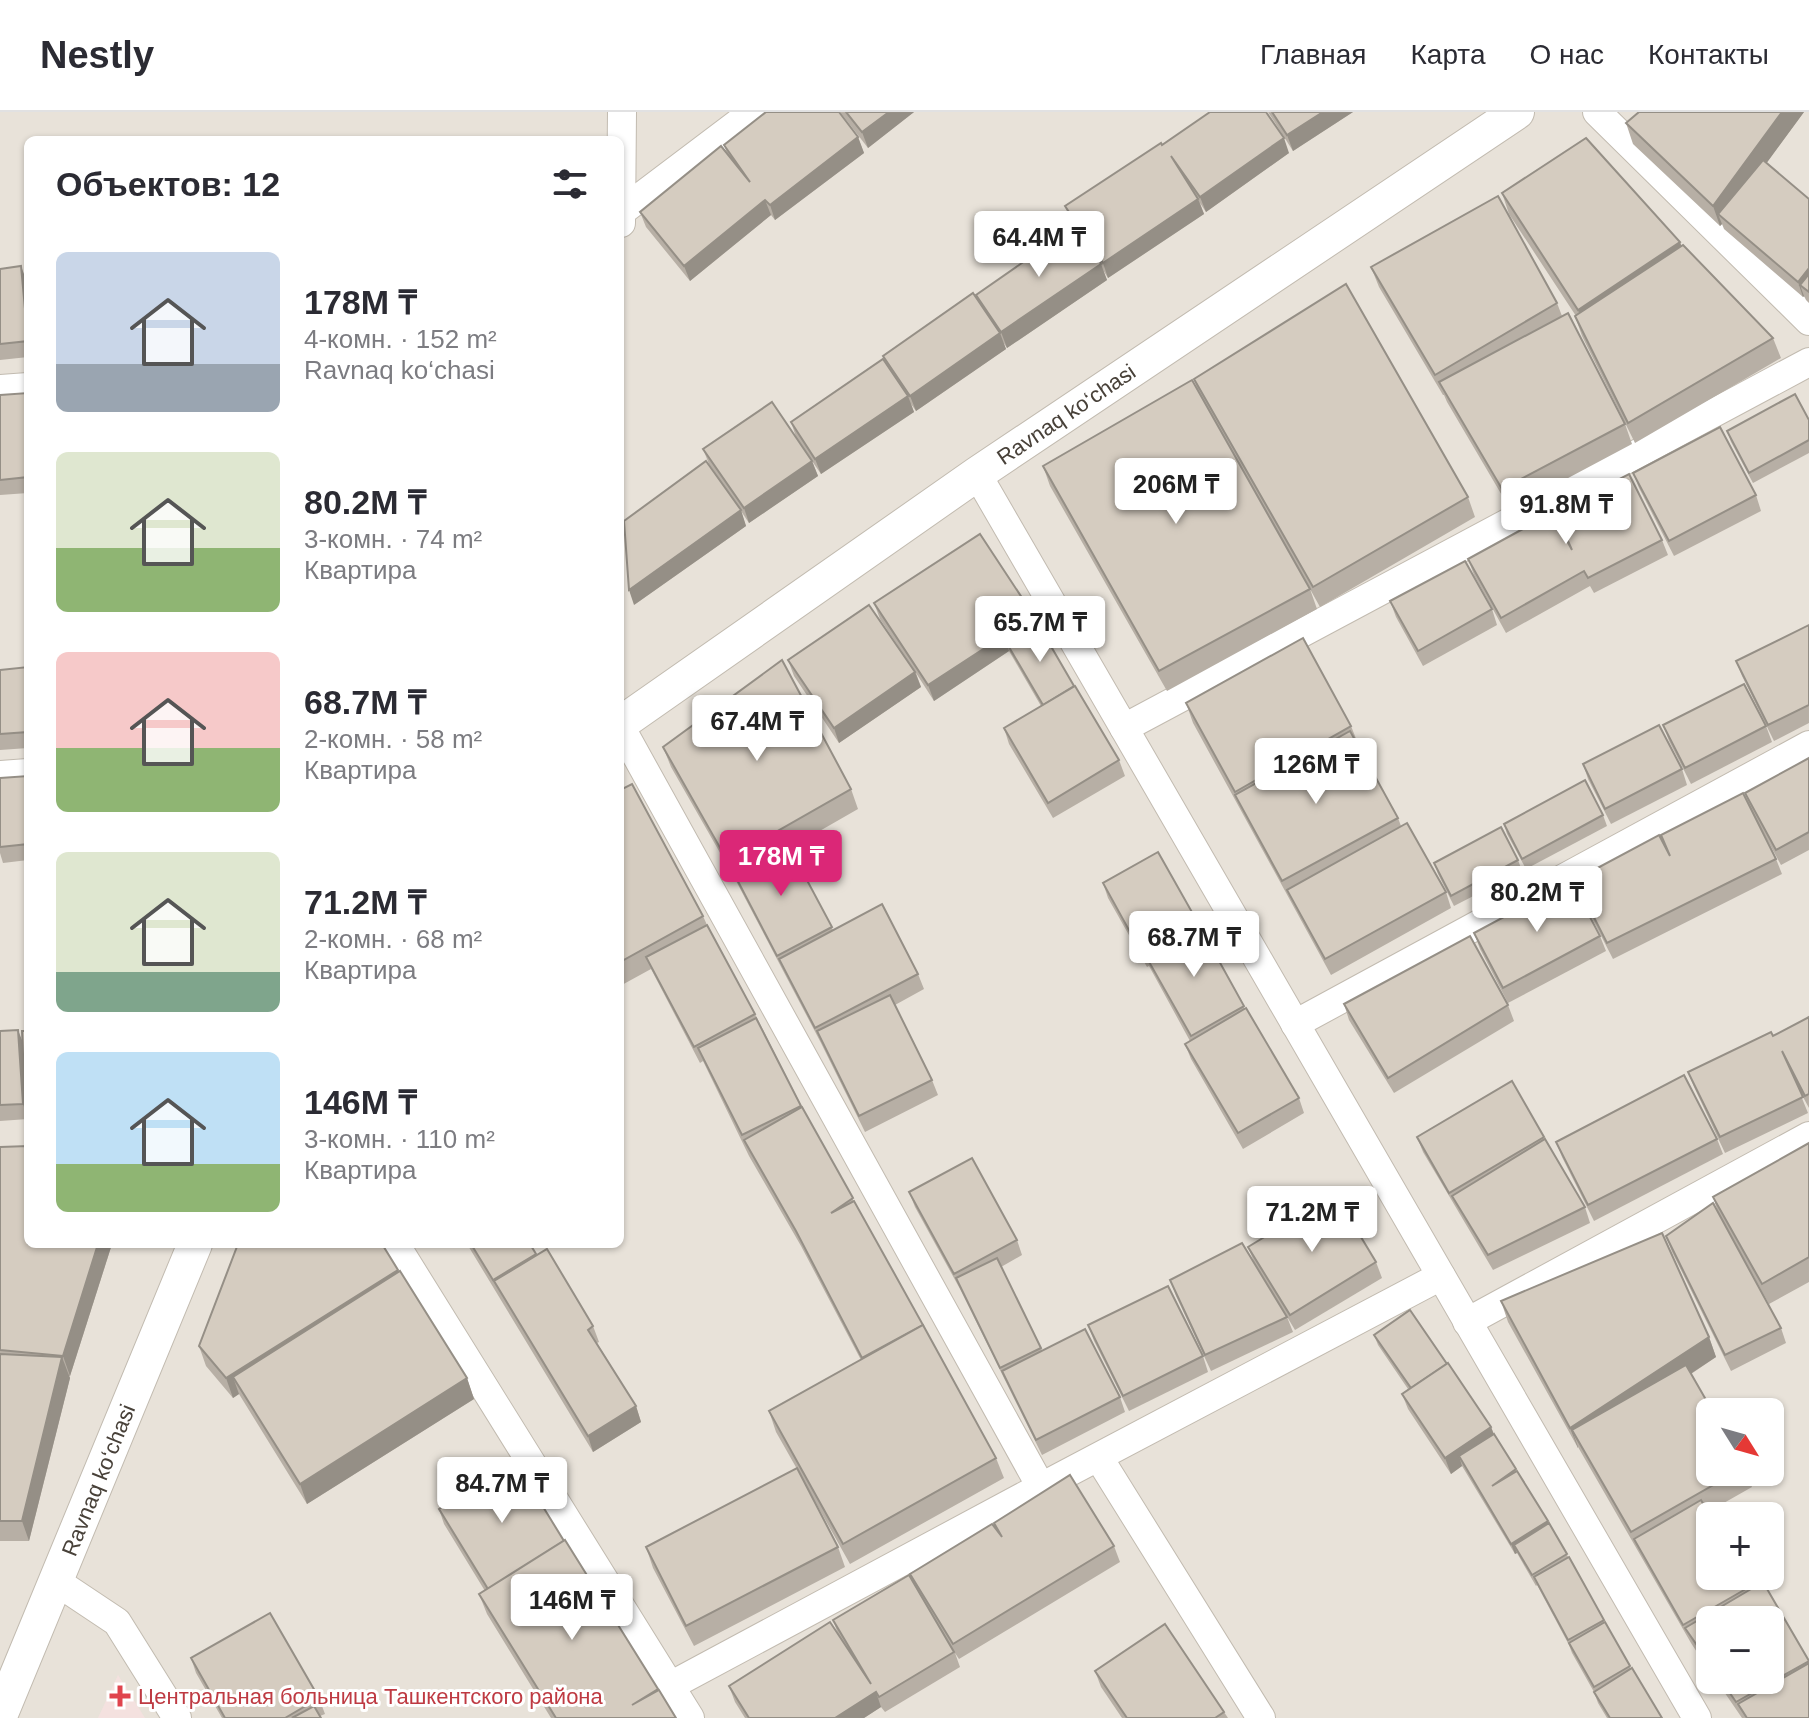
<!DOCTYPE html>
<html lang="ru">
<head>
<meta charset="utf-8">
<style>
	:root { --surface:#fff; --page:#f7f7f7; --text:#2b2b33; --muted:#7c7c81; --line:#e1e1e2; --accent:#db2777 }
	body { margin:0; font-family:Helvetica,sans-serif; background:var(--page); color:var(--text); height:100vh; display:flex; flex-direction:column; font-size:30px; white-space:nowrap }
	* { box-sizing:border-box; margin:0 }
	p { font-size:26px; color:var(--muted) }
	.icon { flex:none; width:44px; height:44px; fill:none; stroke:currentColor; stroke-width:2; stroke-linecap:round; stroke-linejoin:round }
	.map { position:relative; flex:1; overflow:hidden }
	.drawer { position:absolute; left:24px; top:24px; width:600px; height:1112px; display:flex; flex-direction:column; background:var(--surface); border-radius:12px; box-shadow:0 2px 6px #0004 }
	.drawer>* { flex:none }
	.needle { width:52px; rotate:127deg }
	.buttons { position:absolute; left:1696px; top:1286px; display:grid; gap:16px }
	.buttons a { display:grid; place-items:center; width:88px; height:88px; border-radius:12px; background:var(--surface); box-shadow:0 2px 6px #0004; font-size:40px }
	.price { position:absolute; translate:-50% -68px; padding:0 18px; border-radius:8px; background:#fff; color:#222; font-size:26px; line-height:52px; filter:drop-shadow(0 2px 4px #0008) }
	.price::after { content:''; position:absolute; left:50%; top:48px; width:24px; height:18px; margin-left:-12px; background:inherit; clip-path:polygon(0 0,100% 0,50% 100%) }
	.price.selected { background:var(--accent); color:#fff }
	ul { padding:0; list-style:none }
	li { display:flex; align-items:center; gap:24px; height:200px; padding:0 32px }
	li span { display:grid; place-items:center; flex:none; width:224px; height:160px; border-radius:12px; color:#555 }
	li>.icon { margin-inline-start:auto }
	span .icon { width:96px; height:96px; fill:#fffc; stroke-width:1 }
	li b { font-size:34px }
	h2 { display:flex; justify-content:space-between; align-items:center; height:96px; padding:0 32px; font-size:34px }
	header { display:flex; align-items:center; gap:48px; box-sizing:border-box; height:112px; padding:0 40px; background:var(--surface); border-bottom:2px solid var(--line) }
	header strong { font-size:38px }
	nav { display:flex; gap:44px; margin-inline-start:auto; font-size:28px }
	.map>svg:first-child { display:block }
</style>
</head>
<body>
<header>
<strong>Nestly</strong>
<nav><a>Главная</a><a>Карта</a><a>О нас</a><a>Контакты</a></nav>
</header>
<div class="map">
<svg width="1809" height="1606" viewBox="0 0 1809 1606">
	<rect width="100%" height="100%" fill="#f4f1ea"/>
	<path fill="#e8e2d9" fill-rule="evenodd" d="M0 0H1809V1606H0ZM28 28H620V1132H28ZM1710 1300H1770V1360H1710ZM1710 1404H1770V1464H1710ZM1710 1508H1770V1568H1710Z"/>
	<polygon fill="#f4e1df" points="118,1563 145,1606 98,1606"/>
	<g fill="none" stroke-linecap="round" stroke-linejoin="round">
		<g stroke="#c2bbb0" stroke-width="30">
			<g id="minor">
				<polyline points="1597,0 1809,209"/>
				<polyline points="622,99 753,0"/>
				<polyline points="621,111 622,0"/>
				<polyline points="0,277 28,275"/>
				<polyline points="977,362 1697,1606"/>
				<polyline points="620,614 1041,1375"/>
				<polyline points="1124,616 1809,250"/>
				<polyline points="0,663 28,661"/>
				<polyline points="1295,912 1809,633"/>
				<polyline points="395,1132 690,1606"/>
				<polyline points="1467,1210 1809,1024"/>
				<polyline points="1099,1346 1261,1606"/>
				<polyline points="57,1470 117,1510 177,1606"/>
				<polyline points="670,1574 1041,1375 1441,1164"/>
			</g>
		</g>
		<g stroke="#c2bbb0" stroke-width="36">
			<g id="tertiary">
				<polyline points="620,612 977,362 1517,0"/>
				<polyline points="0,1604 195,1132"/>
			</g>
		</g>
		<use href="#minor" stroke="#fff" stroke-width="28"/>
		<use href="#tertiary" stroke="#fff" stroke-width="34"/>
	</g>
	<g fill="#b7afa5">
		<polygon points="840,0 914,0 868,36"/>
		<polygon points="1268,0 1353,0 1293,39"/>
		<polygon points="1804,0 1766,51 1809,87 1809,191 1806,188 1804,184 1803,185 1724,117 1722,112 1720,114 1633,32 1626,11"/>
		<polygon points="858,25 864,41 775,108 771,103 690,169 646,115 640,100 727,41 724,33"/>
		<polygon points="1162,33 1289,41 1206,100 1200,91 1204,102 1108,166 1103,158 1107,168 1007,236 1003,230 1006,237 916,299 911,292 914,300 821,362 812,349 818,364 749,411 741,399 746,414 634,493 737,393 709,352 703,337 796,325 791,310 885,250 883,244 978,189 976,183 1074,115 1071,110 1065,94"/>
		<polygon points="1502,81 1680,130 1681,134 1773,226 1781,246 1635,331 1582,224 1575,204 1576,204 1509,102"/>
		<polygon points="1371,155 1557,191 1562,204 1625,312 1632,332 1510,397 1447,290 1444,283 1443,283 1379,175"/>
		<polygon points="0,157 27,170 28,245 0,248"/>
		<polygon points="1194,267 1468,385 1475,405 1320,495 1310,477 1317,497 1167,579 1050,374 1043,354 1198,279"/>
		<polygon points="28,281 28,381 0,383 0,283"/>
		<polygon points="1809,308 1809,341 1753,371 1731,330 1727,319"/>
		<polygon points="1633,361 1756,383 1761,399 1674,444 1639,376"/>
		<polygon points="1555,400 1662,428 1668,443 1594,481 1590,474 1506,521 1474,463 1468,447 1563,421"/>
		<polygon points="1390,489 1492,497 1497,513 1423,554 1396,505"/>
		<polygon points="874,491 1034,504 1037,513 1119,648 1125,664 1053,706 1009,632 1004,616 1041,594 1009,539 934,589 916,561 921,575 839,631 794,564 788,548 902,540 880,507"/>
		<polygon points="1809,513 1809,611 1774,629 1742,564 1736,549"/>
		<polygon points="28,555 28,636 0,638 0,558"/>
		<polygon points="1186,591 1351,614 1359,634 1398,706 1401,714 1446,780 1451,796 1331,863 1193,611"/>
		<polygon points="1663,613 1766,614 1772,630 1691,672 1669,629"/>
		<polygon points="663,635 851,677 858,697 790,736 833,818 918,862 924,877 895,893 932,968 938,983 865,1020 821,931 735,767 671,655"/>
		<polygon points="1809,646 1809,738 1781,753 1757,709 1776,747 1782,762 1613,847 1580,783 1575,768 1666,736 1749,693 1745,681"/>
		<polygon points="1583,652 1682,657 1687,673 1611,712 1588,667"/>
		<polygon points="28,664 28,748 3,751 0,741 0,666"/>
		<polygon points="620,678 703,804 707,813 755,902 802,995 996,1346 1004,1366 850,1452 803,1368 838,1435 845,1455 694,1534 653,1456 646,1435 797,1357 776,1320 769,1299 861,1248 801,1134 749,1044 703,949 700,951 651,857 620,874"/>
		<polygon points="1603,703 1607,714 1526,757 1507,722 1504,712"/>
		<polygon points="1158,740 1245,897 1299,986 1304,1001 1243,1037 1191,947 1185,932 1190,929 1149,854 1147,855 1108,786 1103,771"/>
		<polygon points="1518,748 1522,759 1454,794 1438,762 1434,751"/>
		<polygon points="1474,821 1600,824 1606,839 1508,891 1480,837"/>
		<polygon points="1344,892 1508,893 1514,909 1394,981 1349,908"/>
		<polygon points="1809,905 1809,996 1797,974 1808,1001 1725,1041 1694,975 1688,960 1773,924"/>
		<polygon points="0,919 23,930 28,919 28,1007 0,1009"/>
		<polygon points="1417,1025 1544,1025 1585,1095 1590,1111 1493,1158 1423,1040"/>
		<polygon points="1717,1027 1723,1042 1594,1109 1562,1045 1556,1030"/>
		<polygon points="1809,1031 1809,1170 1769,1192 1744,1147 1781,1216 1786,1231 1731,1259 1672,1140 1666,1124 1718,1100 1713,1085"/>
		<polygon points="0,1035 28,1132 112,1132 70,1264 69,1264 70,1266 29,1429 0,1429"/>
		<polygon points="909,1080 1017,1128 1022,1143 1001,1155 1042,1238 1120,1285 1125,1300 1042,1343 960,1177 915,1095"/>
		<polygon points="467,1132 530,1132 536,1144 593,1214 599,1230 597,1231 636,1294 641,1310 593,1340"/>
		<polygon points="1248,1135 1376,1150 1382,1166 1295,1218 1254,1150"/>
		<polygon points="399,1160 467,1266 474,1287 307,1392 239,1282 233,1286 206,1254 199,1234"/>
		<polygon points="1170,1168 1287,1205 1293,1220 1211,1259 1176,1184"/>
		<polygon points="1501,1189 1709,1225 1716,1245 1691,1262 1710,1360 1746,1360 1752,1375 1708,1400 1752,1477 1809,1549 1809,1606 1742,1606 1716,1568 1770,1568 1710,1508 1710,1560 1691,1531 1578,1335 1578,1336 1508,1210"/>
		<polygon points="1088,1213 1203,1244 1208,1260 1129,1299 1094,1229"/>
		<polygon points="1374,1223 1447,1252 1491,1315 1494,1322 1548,1409 1631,1557 1662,1606 1607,1606 1598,1591 1594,1580 1572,1541 1569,1533 1537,1473 1536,1474 1517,1441 1515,1442 1462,1354 1451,1362 1408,1297 1402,1282 1408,1277 1378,1233"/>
		<polygon points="439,1397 565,1428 676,1606 551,1606 487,1502 479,1482 485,1479 444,1412"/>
		<polygon points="994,1411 1114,1434 1120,1450 959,1547 955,1541 960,1555 885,1600 881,1595 864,1606 745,1606 735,1590 729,1574 838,1522 833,1508 913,1470 910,1462 996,1416"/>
		<polygon points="191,1546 319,1586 325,1602 320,1604 321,1606 222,1606 196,1561"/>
		<polygon points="1095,1559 1224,1600 1228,1606 1122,1606 1101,1575"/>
	</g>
	<g fill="#958f86">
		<polygon points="889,0 914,0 868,36 862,20"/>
		<polygon points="1323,0 1353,0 1293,39 1287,23"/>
		<polygon points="1782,0 1804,0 1725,108 1718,102 1722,112 1720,114 1713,94"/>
		<polygon points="858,25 864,41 775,108 770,93"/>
		<polygon points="1284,26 1289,41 1206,100 1200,85"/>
		<polygon points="1198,87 1204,102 1108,166 1103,151"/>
		<polygon points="765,88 771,103 690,169 684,154"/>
		<polygon points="1680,130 1687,150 1585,218 1578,198"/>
		<polygon points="1101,152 1107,168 1007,236 1001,220"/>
		<polygon points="21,154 27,170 28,219"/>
		<polygon points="1809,156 1809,178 1800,173 1804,184 1803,185 1798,170"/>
		<polygon points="1000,221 1006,237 916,299 910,284"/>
		<polygon points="908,284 914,300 821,362 815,347"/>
		<polygon points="812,349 818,364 749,411 744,396"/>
		<polygon points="741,398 746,414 634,493 629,478"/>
		<polygon points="1034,504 1039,519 1006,530 1009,539 934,589 928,573"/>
		<polygon points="915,560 921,575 839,631 834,616"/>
		<polygon points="18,918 24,933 25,988 28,996 28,1007 23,992"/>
		<polygon points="98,1132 112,1132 70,1264 63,1244"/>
		<polygon points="398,1158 406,1178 233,1265 239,1282 233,1286 226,1266"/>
		<polygon points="1709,1225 1716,1245 1581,1334 1572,1318 1578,1335 1578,1336 1570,1316"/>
		<polygon points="62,1245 70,1266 29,1429 22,1409"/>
		<polygon points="467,1266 474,1287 307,1392 300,1372"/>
		<polygon points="636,1294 641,1310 593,1340 588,1324"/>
		<polygon points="1491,1315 1497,1331 1459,1344 1462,1354 1451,1362 1445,1346"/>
		<polygon points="1548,1409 1552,1419 1514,1433 1517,1441 1515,1442 1511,1432"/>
		<polygon points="876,1580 881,1595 864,1606 835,1606"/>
	</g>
	<g fill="#d5ccc0" stroke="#958f86" stroke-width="2">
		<polygon points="766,0 839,0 858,25 770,93 765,88 684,154 640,100 721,34 750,70 724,33"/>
		<polygon points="846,0 889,0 862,20"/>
		<polygon points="1210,0 1266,0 1284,26 1200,85 1171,44 1198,87 1103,151 1065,94 1161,31 1162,33"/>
		<polygon points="1272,0 1323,0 1287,23"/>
		<polygon points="1639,0 1782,0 1713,94 1626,11"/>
		<polygon points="1586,26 1680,130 1578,198 1502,81"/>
		<polygon points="1763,48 1809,87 1809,156 1798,170 1718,102"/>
		<polygon points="1498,84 1557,191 1435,263 1371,155"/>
		<polygon points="1075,114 1101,152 1001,220 976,183"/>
		<polygon points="1683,133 1773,226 1628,311 1575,204"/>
		<polygon points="21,154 28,229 0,232 0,157"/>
		<polygon points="1809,162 1809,180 1800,173"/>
		<polygon points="1346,172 1468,385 1313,475 1194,267"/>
		<polygon points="973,181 1000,221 910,284 883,244"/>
		<polygon points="1568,201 1625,312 1502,377 1439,270"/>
		<polygon points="883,247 908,284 815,347 791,310"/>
		<polygon points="1192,268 1310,477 1159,559 1043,354"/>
		<polygon points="28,281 28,365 0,368 0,283"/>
		<polygon points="1795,282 1809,308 1809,328 1749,361 1727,319"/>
		<polygon points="772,290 812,349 744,396 703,337"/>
		<polygon points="1720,315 1756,383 1669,429 1633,361"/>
		<polygon points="706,349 741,398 629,478 624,409"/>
		<polygon points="1629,362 1662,428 1588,466 1584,459 1501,506 1468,447 1552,401 1572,438 1555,400"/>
		<polygon points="980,422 1034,504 928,573 874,491"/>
		<polygon points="1465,449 1492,497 1418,539 1390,489"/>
		<polygon points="869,493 915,560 834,616 788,548"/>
		<polygon points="1038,512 1074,574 1043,593 1006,530"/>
		<polygon points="1809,513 1809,593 1768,613 1736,549"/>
		<polygon points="1303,526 1351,614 1235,680 1186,591"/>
		<polygon points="782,548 851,677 727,748 663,635"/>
		<polygon points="28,555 28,620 0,622 0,558"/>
		<polygon points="1744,572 1766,614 1685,656 1663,613"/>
		<polygon points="1075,574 1119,648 1048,691 1004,616"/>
		<polygon points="1659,613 1682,657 1605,697 1583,652"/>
		<polygon points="1350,619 1398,706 1282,769 1235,683"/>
		<polygon points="1809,646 1809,720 1776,738 1745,681"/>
		<polygon points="28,664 28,732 0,735 0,666"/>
		<polygon points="1585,668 1603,703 1522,747 1504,712"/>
		<polygon points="632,672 703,804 620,850 620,678"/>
		<polygon points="1743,681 1776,747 1607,831 1575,768 1659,723 1670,744 1661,723"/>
		<polygon points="1407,711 1446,780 1325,847 1287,778"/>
		<polygon points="1501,715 1518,748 1451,784 1434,751"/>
		<polygon points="785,727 832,815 777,844 731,756"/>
		<polygon points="1158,740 1197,809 1141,840 1103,771"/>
		<polygon points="1571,769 1600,824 1503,876 1474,821"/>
		<polygon points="882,792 918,862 815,916 779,847"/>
		<polygon points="1198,811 1244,894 1191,924 1144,841"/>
		<polygon points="707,813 755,902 694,935 646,845"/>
		<polygon points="1470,824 1508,893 1388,966 1344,892"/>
		<polygon points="890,883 932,968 859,1004 817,919"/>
		<polygon points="1246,896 1299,986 1238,1021 1185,932"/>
		<polygon points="1809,905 1809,982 1805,984 1782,939 1803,985 1720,1025 1688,960 1771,920 1773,924"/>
		<polygon points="756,906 801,994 742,1023 698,936"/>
		<polygon points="18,918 23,992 0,993 0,919"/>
		<polygon points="22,919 28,919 28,987 25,988"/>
		<polygon points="1684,963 1717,1027 1588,1093 1556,1030"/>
		<polygon points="1512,969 1544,1025 1449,1081 1417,1025"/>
		<polygon points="802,995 853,1086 831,1101 854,1089 923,1213 862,1246 796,1119 744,1028"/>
		<polygon points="1545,1027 1585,1095 1488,1143 1452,1084"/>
		<polygon points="1809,1031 1809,1145 1762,1172 1713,1085"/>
		<polygon points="28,1034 28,1132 98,1132 63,1244 0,1238 0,1035"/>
		<polygon points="972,1046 1017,1128 954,1162 909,1080"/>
		<polygon points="1335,1082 1376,1150 1290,1203 1248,1135"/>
		<polygon points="1713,1091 1781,1216 1725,1243 1666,1124"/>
		<polygon points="1662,1121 1709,1225 1570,1316 1501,1189"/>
		<polygon points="1242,1131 1287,1205 1205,1243 1170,1168"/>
		<polygon points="238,1132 382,1132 398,1158 226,1266 199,1234"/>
		<polygon points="471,1132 530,1132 536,1142 493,1168"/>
		<polygon points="547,1137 593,1214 588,1218 636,1294 588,1324 494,1169"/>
		<polygon points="997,1146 1041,1236 1000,1256 956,1166"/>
		<polygon points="400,1159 467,1266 300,1372 233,1265"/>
		<polygon points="1168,1174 1203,1244 1123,1284 1088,1213"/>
		<polygon points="1410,1198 1447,1252 1411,1276 1374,1223"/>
		<polygon points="923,1213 996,1346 843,1432 769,1299"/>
		<polygon points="1085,1217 1120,1285 1036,1328 1002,1259"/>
		<polygon points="0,1242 62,1245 22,1409 0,1409"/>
		<polygon points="1448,1251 1491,1315 1445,1346 1402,1282"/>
		<polygon points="1686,1253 1713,1300 1710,1300 1710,1360 1736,1360 1631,1420 1572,1318"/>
		<polygon points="1494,1322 1516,1357 1492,1374 1517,1359 1548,1409 1511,1432 1459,1344"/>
		<polygon points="515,1349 564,1429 488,1477 439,1397"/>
		<polygon points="797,1356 838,1435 686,1514 646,1435"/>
		<polygon points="1070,1363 1114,1434 953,1532 910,1462 992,1412 1002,1425 994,1411"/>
		<polygon points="1701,1388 1710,1404 1710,1464 1745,1464 1751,1474 1683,1513 1634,1427"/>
		<polygon points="1549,1411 1567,1442 1532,1463 1514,1433"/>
		<polygon points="565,1428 658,1577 632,1593 659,1578 676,1606 556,1606 479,1482"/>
		<polygon points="1569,1445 1604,1508 1568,1528 1534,1465"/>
		<polygon points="909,1463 954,1540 879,1585 876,1580 835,1606 749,1606 729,1574 830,1510 871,1572 833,1508"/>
		<polygon points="1763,1470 1809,1549 1736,1590 1721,1568 1770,1568 1770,1508 1710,1508 1710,1552 1685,1516"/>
		<polygon points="270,1501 319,1586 285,1606 225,1606 191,1546"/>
		<polygon points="1605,1510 1630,1554 1594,1575 1569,1531"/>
		<polygon points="1165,1512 1224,1600 1215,1606 1127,1606 1095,1559"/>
		<polygon points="1809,1551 1809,1606 1747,1606 1738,1592"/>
		<polygon points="1632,1556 1662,1606 1610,1606 1594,1580"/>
		<polygon points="314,1594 321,1606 292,1606"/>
	</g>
	<path fill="#e0444e" stroke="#fff" stroke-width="3" d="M116 1572h8v8h8v8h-8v8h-8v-8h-8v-8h8z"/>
	<g text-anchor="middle" stroke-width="6" stroke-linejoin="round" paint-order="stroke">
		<g font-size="22" fill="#484139" stroke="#fff">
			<text transform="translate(1066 302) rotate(-34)" y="8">Ravnaq ko‘chasi</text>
			<text transform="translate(98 1368) rotate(-68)" y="8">Ravnaq ko‘chasi</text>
		</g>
		<g font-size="22" fill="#be3a42" stroke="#fff" text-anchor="start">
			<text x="138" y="1592">Центральная больница Ташкентского района</text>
		</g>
	</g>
</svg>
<div class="buttons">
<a><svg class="needle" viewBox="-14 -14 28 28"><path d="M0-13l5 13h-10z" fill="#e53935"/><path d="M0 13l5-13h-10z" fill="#7c7c81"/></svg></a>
<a>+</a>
<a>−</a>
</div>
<b class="price" style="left:1039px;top:167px">64.4M ₸</b>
<b class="price" style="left:1176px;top:414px">206M ₸</b>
<b class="price" style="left:1566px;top:434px">91.8M ₸</b>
<b class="price" style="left:1040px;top:552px">65.7M ₸</b>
<b class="price" style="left:757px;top:651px">67.4M ₸</b>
<b class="price" style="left:1316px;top:694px">126M ₸</b>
<b class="price selected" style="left:781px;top:786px">178M ₸</b>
<b class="price" style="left:1537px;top:822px">80.2M ₸</b>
<b class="price" style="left:1194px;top:867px">68.7M ₸</b>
<b class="price" style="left:1312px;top:1142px">71.2M ₸</b>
<b class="price" style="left:502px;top:1413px">84.7M ₸</b>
<b class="price" style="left:572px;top:1530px">146M ₸</b>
<section class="drawer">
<h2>Объектов: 12<svg class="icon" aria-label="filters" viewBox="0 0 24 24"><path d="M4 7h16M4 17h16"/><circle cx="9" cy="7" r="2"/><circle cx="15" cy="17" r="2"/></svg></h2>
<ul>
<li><span style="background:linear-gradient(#c9d6e8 70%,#9aa5b1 0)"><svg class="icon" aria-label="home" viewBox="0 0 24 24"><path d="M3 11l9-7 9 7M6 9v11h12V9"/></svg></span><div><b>178M ₸</b><p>4-комн. · 152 m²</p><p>Ravnaq ko‘chasi</p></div></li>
<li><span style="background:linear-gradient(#dfe7d0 60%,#8fb573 0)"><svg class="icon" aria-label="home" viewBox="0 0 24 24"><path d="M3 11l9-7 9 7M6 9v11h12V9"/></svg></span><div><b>80.2M ₸</b><p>3-комн. · 74 m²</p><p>Квартира</p></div></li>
<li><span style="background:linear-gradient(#f6c9c9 60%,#8fb573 0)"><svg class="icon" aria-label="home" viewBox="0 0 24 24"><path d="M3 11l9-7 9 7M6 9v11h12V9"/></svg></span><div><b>68.7M ₸</b><p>2-комн. · 58 m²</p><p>Квартира</p></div></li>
<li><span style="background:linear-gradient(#dfe7d0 75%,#7fa58c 0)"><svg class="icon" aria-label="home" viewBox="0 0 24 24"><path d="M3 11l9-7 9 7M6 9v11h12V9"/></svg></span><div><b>71.2M ₸</b><p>2-комн. · 68 m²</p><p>Квартира</p></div></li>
<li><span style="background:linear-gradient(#bfe0f5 70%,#8fb573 0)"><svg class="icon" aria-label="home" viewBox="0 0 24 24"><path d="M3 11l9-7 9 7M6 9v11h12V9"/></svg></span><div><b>146M ₸</b><p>3-комн. · 110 m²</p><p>Квартира</p></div></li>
</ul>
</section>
</div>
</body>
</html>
